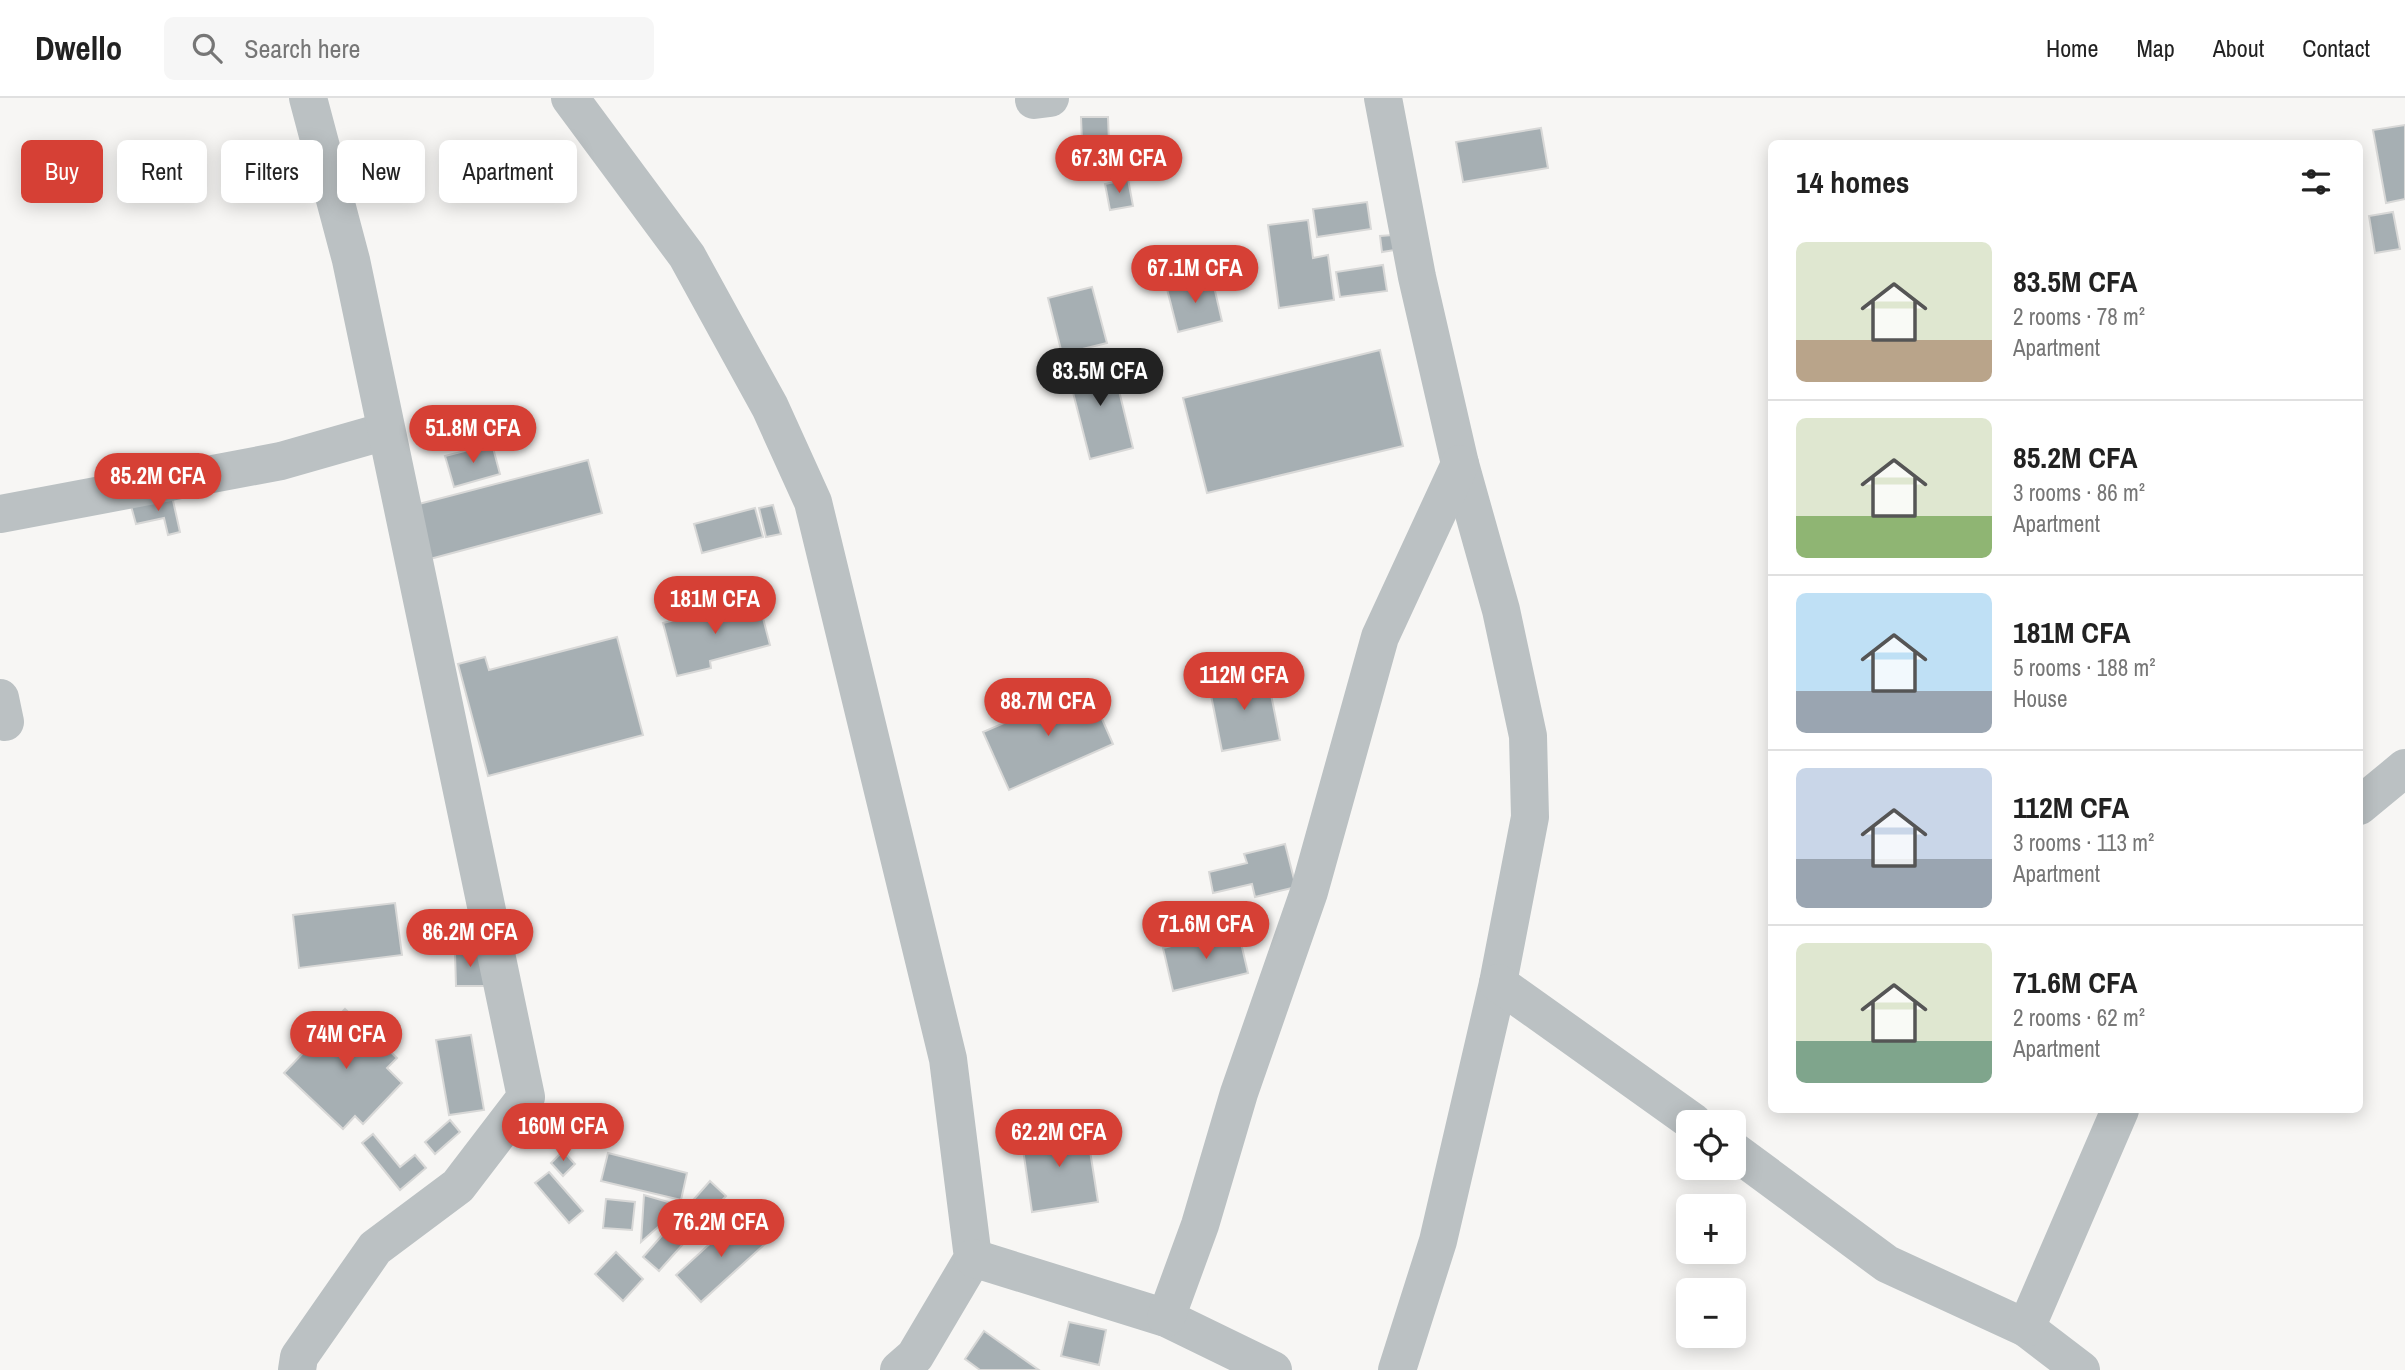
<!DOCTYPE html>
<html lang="en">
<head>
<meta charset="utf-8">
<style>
	:root { --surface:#fff; --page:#f6f6f6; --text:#222; --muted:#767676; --line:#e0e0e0; --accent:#d64035 }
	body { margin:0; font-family:"Archivo Narrow",sans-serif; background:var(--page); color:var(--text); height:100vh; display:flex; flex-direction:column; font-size:26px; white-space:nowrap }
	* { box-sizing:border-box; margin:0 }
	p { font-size:23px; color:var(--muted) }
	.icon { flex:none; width:38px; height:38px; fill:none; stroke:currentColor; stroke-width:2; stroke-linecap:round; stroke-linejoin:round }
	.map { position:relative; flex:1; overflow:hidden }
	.side { position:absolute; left:1768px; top:42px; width:595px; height:973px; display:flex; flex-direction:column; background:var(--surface); border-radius:10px; box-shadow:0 4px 18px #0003 }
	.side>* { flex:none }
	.banner { position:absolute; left:21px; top:42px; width:665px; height:63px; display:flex; gap:14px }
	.tools { position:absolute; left:1676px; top:1012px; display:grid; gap:14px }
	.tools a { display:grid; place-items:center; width:70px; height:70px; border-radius:10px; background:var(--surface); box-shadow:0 4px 18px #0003; font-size:35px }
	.price { position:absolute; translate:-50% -60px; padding:0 16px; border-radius:24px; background:var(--accent); color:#fff; font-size:23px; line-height:46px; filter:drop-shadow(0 2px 4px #0008) }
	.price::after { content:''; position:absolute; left:50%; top:42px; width:21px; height:16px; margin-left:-10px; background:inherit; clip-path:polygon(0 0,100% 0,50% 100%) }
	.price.current { background:#222; color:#fff }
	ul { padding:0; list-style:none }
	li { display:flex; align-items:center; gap:21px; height:175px; padding:0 28px }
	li+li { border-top:2px solid var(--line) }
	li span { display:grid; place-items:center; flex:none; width:196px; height:140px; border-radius:10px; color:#555 }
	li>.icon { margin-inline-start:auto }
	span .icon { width:84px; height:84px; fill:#fffc; stroke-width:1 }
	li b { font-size:30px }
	h2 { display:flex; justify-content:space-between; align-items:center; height:84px; padding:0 28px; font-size:30px }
	.tag { padding:0 24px; border-radius:10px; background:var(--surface); box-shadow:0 4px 18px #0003; font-size:24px; line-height:63px }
	.tag.current { background:var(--accent); color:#fff }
	header { display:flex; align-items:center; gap:42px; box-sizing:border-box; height:98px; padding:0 35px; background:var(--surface); border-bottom:2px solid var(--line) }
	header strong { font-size:33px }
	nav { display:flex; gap:38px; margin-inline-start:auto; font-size:24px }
	.search { width:490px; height:63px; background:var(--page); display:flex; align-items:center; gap:18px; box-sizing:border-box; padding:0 24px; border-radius:10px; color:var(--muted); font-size:26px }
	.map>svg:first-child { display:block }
</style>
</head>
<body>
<header>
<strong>Dwello</strong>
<div class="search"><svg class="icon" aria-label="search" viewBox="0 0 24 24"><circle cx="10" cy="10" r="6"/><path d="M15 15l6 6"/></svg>Search here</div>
<nav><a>Home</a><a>Map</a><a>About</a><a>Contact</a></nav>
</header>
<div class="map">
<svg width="2405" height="1272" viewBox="0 0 2405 1272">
	<rect width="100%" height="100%" fill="#f7f6f4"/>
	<g fill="#a6afb3" stroke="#d8d8d7" stroke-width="2">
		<polygon points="1081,19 1108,19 1109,45 1082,45"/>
		<polygon points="2405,27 2405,101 2386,105 2373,32"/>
		<polygon points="1541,30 1548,70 1463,84 1456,44"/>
		<polygon points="1128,81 1133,108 1110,112 1105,86"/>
		<polygon points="1367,104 1371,131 1317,139 1313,111"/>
		<polygon points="2393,114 2400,151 2375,155 2369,118"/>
		<polygon points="1308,122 1313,160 1328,157 1334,202 1279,210 1268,127"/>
		<polygon points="1393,137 1395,152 1382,154 1380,138"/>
		<polygon points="1383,167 1387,193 1340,199 1336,174"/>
		<polygon points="1212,180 1222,223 1178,234 1167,191"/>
		<polygon points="1092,189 1107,245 1062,256 1048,200"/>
		<polygon points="1380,252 1403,348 1207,395 1183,300"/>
		<polygon points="1111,260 1133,350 1090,361 1067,271"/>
		<polygon points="492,346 500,376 454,389 445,358"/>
		<polygon points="588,362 602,415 430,461 415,407"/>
		<polygon points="172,398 180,434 168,437 164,420 136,426 131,408"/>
		<polygon points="773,407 781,436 766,439 759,410"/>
		<polygon points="755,410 763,439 702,455 694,426"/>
		<polygon points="758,501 770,547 710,563 711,570 677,578 663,525"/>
		<polygon points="617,539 643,637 488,678 458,566 485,559 489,572"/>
		<polygon points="1267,576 1280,642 1222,653 1209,587"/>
		<polygon points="1088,589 1113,646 1009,692 983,634"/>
		<polygon points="1285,746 1296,789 1255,799 1252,786 1213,795 1209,774 1247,765 1244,756"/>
		<polygon points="395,805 402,857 299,870 293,817"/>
		<polygon points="1238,832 1248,875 1173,893 1163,850"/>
		<polygon points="484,853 485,888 456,888 455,855"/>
		<polygon points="345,911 397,960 387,970 402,985 363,1026 355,1018 343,1031 284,975"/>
		<polygon points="471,937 484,1012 449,1017 436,942"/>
		<polygon points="450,1022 460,1034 435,1056 425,1044"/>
		<polygon points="1086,1027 1098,1104 1032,1114 1021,1037"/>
		<polygon points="373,1036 400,1069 415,1057 426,1070 400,1092 362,1045"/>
		<polygon points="563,1053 575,1066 563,1078 551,1065"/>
		<polygon points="608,1055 687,1075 681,1102 601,1083"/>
		<polygon points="549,1074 583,1113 569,1125 535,1085"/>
		<polygon points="710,1083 726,1098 659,1173 643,1159"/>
		<polygon points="644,1097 682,1108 641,1144"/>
		<polygon points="606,1101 635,1104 632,1132 603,1130"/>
		<polygon points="741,1117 766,1145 701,1204 676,1177"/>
		<polygon points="616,1154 643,1181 623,1203 595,1176"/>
		<polygon points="1069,1224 1106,1232 1099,1267 1061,1258"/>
		<polygon points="984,1233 1039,1272 980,1272 965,1261"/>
	</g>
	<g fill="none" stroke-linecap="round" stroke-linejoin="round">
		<g stroke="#bbc1c3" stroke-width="38">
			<polyline points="570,0 687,158 770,309 813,404 948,961 973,1160 915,1258 899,1272"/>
			<polyline points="1383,0 1417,179 1460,366 1501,512 1528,638 1530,719 1498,885 1438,1143 1397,1272"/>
			<polyline points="1034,2 1050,0"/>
			<polyline points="0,416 281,363 386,333"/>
			<polyline points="0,600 5,624"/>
			<polyline points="2359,708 2405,670"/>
			<polyline points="1498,885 1693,1024"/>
			<polyline points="1734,1053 1887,1166 2026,1230 2081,1272"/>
			<polyline points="973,1160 1166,1220 1273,1272"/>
			<polyline points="1166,1220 1200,1127 1239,995 1309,794 1380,539 1460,366"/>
			<polyline points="2026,1230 2120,1012"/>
			<polyline points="297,1272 299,1259 375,1150 458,1088 526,999 351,162 308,0"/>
		</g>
	</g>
</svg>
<div class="tools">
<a><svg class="icon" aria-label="locate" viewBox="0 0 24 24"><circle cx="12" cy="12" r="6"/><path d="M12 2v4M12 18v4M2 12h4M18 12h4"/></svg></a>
<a>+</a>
<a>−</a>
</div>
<b class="price" style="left:1119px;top:97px">67.3M CFA</b>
<b class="price" style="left:1195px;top:207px">67.1M CFA</b>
<b class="price current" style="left:1100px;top:310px">83.5M CFA</b>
<b class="price" style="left:473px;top:367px">51.8M CFA</b>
<b class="price" style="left:158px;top:415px">85.2M CFA</b>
<b class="price" style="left:715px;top:538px">181M CFA</b>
<b class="price" style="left:1244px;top:614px">112M CFA</b>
<b class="price" style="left:1048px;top:640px">88.7M CFA</b>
<b class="price" style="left:1206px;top:863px">71.6M CFA</b>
<b class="price" style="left:470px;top:871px">86.2M CFA</b>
<b class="price" style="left:346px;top:973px">74M CFA</b>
<b class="price" style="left:563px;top:1065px">160M CFA</b>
<b class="price" style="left:1059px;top:1071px">62.2M CFA</b>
<b class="price" style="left:721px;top:1161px">76.2M CFA</b>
<div class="banner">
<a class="tag current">Buy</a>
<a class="tag">Rent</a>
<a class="tag">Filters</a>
<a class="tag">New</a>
<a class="tag">Apartment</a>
</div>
<section class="side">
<h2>14 homes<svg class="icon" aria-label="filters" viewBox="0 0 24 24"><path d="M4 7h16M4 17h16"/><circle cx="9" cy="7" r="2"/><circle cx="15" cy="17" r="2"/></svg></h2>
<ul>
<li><span style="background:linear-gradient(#dfe7d0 70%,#b9a48a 0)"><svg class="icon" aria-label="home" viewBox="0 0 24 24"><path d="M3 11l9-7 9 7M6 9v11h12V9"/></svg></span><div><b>83.5M CFA</b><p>2 rooms · 78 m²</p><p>Apartment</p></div></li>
<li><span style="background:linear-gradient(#dfe7d0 70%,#8fb573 0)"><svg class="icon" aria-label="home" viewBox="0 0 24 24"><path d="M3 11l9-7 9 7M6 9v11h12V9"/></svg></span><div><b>85.2M CFA</b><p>3 rooms · 86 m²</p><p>Apartment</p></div></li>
<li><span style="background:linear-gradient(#bfe0f5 70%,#9aa5b1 0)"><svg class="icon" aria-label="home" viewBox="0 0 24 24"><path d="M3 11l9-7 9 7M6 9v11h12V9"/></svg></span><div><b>181M CFA</b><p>5 rooms · 188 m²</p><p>House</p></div></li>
<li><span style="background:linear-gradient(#c9d6e8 65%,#9aa5b1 0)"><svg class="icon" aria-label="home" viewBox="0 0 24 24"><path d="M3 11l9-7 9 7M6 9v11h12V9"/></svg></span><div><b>112M CFA</b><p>3 rooms · 113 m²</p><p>Apartment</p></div></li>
<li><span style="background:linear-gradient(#dfe7d0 70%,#7fa58c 0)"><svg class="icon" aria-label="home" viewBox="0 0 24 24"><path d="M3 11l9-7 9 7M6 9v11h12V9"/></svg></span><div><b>71.6M CFA</b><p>2 rooms · 62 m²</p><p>Apartment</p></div></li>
</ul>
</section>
</div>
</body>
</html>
